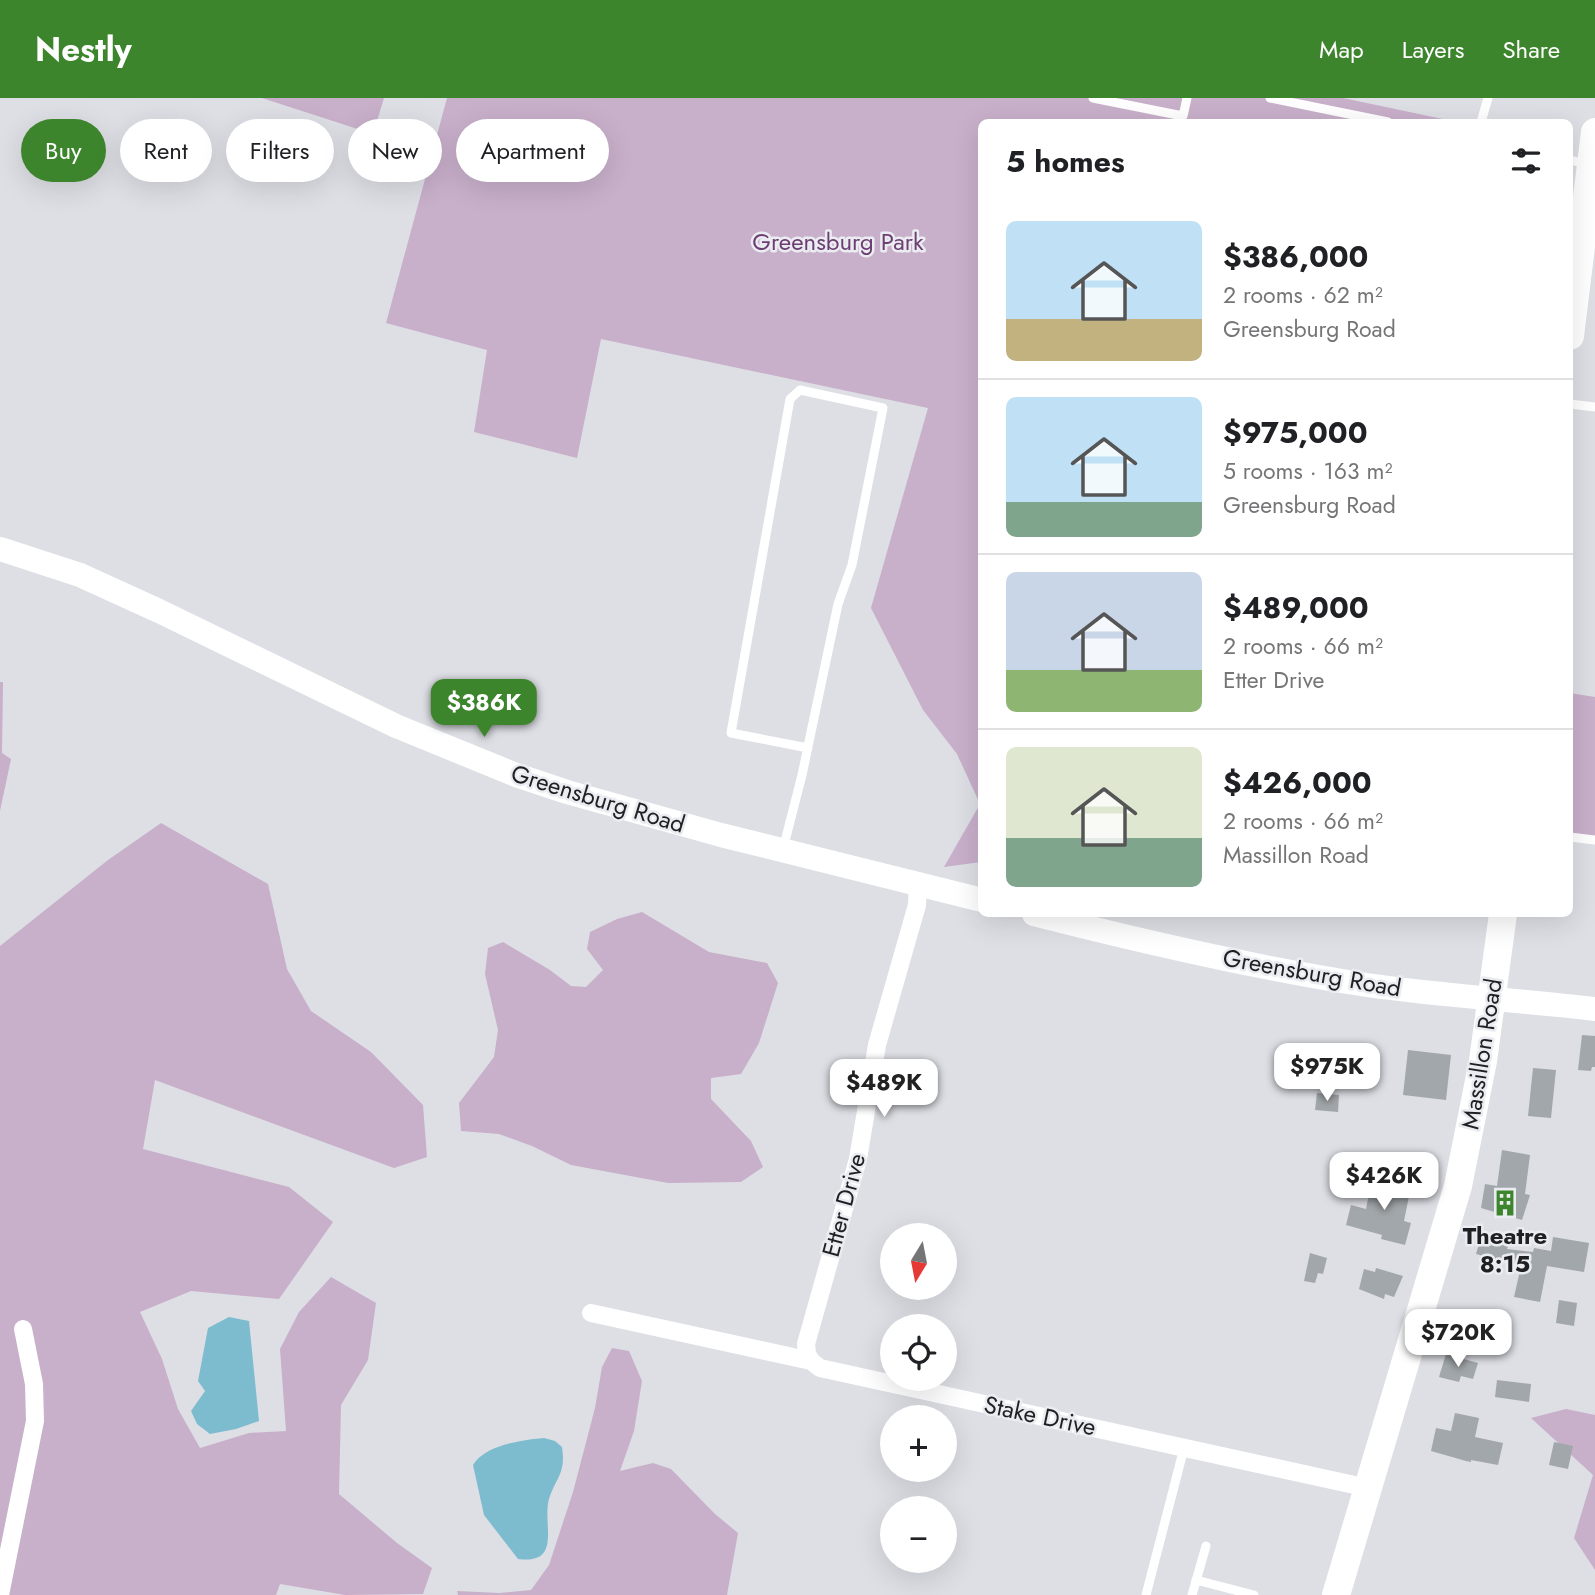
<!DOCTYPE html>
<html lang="en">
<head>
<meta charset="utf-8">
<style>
	:root { --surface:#fff; --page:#f6f6f6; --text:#202124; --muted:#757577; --line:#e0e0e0; --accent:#3d852c }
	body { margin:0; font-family:Jost,sans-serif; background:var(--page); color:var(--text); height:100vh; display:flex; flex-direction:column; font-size:26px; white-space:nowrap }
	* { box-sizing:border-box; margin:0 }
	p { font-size:23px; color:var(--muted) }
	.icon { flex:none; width:38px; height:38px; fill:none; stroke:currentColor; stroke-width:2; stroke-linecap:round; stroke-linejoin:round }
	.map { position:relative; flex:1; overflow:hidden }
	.details { position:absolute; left:978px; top:21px; width:595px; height:798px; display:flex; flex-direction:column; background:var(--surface); border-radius:10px; box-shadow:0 7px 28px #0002 }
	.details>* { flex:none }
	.hud { position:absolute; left:21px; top:21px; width:665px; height:63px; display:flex; gap:14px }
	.needle { width:46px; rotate:190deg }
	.buttons { position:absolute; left:880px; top:1125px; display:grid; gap:14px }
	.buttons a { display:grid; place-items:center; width:77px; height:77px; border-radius:50%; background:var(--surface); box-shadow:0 7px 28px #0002; font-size:35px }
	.price { position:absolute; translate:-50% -60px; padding:0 16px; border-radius:14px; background:#fff; color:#222; font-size:23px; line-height:46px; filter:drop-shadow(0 2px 4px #0008) }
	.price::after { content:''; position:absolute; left:50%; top:42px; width:21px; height:16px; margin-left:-10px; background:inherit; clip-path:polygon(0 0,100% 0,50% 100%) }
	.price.on { background:var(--accent); color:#fff }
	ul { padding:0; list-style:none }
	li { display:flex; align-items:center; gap:21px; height:175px; padding:0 28px }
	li+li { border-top:2px solid var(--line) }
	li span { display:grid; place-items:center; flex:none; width:196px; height:140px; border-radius:10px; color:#555 }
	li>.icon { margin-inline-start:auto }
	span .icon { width:84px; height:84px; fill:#fffc; stroke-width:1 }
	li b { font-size:30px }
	h2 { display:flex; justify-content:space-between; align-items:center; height:84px; padding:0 28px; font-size:30px }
	.pill { padding:0 24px; border-radius:32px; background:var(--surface); box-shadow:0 7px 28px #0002; font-size:24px; line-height:63px }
	.pill.on { background:var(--accent); color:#fff }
	header { display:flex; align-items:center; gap:42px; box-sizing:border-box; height:98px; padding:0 35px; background:var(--accent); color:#fff }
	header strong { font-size:33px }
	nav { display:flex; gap:38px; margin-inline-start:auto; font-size:24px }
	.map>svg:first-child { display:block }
</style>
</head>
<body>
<header>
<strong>Nestly</strong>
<nav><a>Map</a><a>Layers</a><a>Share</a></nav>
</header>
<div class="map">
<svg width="1595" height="1497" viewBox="0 0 1595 1497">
	<rect width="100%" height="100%" fill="#dddfe5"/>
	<g fill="#c8afca">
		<polygon points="262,0 384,0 373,36"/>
		<polygon points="447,0 1343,0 1457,24 982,24 981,764 944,769 980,706 957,656 923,612 871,510 928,310 601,241 577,360 474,334 487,252 386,225"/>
		<polygon points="0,584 3,584 2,655 11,661 0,713"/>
		<polygon points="1570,595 1595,599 1595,742 1570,739"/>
		<polygon points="161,725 268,786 287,871 311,913 371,954 423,1007 427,1059 394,1070 155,982 143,1051 289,1089 333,1124 279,1201 191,1193 140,1214 162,1261 178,1311 200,1350 249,1335 286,1333 280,1251 299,1214 331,1179 376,1205 368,1262 341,1307 339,1396 397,1445 432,1470 423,1496 345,1497 280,1486 276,1497 0,1497 0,848 108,762"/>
		<polygon points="642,814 709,854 767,865 778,885 759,945 741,976 711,980 711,1001 751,1043 763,1069 741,1084 668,1085 571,1067 532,1048 499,1036 461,1033 459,1005 494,959 498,932 485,876 488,850 503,844 550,872 571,888 586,889 603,872 587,851 590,834 617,821"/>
		<polygon points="612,1250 629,1253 642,1283 634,1333 620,1373 653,1365 671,1371 715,1416 738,1435 727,1497 458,1497 457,1493 499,1495 531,1492 549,1467 573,1394 595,1310 602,1269"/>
		<polygon points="1566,1311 1595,1317 1595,1472 1574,1440 1593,1377 1531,1320"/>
	</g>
	<g fill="#7dbccf">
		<polygon points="229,1219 249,1223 259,1323 236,1331 210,1336 197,1326 191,1313 205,1293 198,1283 208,1230"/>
		<path d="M544 1340 555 1343 562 1349C566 1376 556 1379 549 1401 542 1426 563 1467 518 1461L484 1417 473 1367C485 1347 522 1342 544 1340Z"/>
	</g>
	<g fill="#a2a7ab">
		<polygon points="1582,937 1595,938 1595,969 1592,969 1591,973 1578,972"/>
		<polygon points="1408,952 1451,957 1446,1002 1403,997"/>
		<polygon points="1533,970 1556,972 1551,1020 1528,1018"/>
		<polygon points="1317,995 1339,997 1338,1014 1315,1012"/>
		<polygon points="1502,1052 1530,1057 1525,1096 1530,1097 1522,1122 1481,1110 1485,1086 1497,1088"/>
		<polygon points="1372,1080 1411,1088 1404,1123 1411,1125 1405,1147 1381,1141 1382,1137 1346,1127 1351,1107 1366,1111"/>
		<polygon points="1482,1135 1504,1141 1502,1147 1508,1148 1507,1151 1533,1154 1534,1150 1551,1153 1553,1139 1589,1145 1584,1174 1547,1168 1540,1204 1514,1199 1521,1168 1476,1156"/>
		<polygon points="1310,1155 1327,1160 1323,1176 1318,1175 1315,1185 1304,1183"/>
		<polygon points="1376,1170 1403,1178 1394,1199 1385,1196 1384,1201 1359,1191 1364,1171 1375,1174"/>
		<polygon points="1559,1202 1577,1205 1574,1228 1556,1225"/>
		<polygon points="1446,1256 1478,1265 1473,1281 1461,1278 1459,1284 1439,1279"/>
		<polygon points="1497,1282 1531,1286 1529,1304 1495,1299"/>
		<polygon points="1455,1315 1479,1320 1475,1339 1503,1345 1498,1367 1471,1362 1471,1364 1466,1363 1431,1353 1436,1330 1451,1333"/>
		<polygon points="1554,1344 1573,1348 1568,1371 1549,1367"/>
	</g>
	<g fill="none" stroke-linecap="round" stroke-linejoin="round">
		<g stroke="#fff" stroke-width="9">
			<polyline points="1093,0 1183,18 1187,0"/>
			<polyline points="1270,0 1388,24"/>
			<polyline points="1481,24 1488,0"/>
			<polyline points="1570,62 1586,66"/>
			<polyline points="1570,306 1595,309"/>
			<polyline points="1570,739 1595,742"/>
			<polyline points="783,751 802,677 838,506 852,467 883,310 800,292 790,301 731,635 808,650"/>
			<polyline points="1196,1482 1254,1497"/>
			<polyline points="1146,1497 1184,1350"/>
			<polyline points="1192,1497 1206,1448"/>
		</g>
		<g stroke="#fff" stroke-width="18">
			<polyline points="591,1215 811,1263 820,1270 1368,1390"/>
			<polyline points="811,1263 807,1256 806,1246 858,1061 877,947 917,807 918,786"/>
			<polyline points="0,1497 35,1323 34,1286 23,1231"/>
		</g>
		<g stroke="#fff" stroke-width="24">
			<polyline points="0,451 80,477 159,513 396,628 516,677 567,694 721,737 982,802"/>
			<path d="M1034 816C1144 844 1255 870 1367 887 1443 898 1519 902 1595 911"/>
		</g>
		<g stroke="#fff" stroke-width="28">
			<polyline points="1570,238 1595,34"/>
			<polyline points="1336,1497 1458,1088 1483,963 1503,816"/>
		</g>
	</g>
	<defs>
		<g id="building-bare" transform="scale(2.1)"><path d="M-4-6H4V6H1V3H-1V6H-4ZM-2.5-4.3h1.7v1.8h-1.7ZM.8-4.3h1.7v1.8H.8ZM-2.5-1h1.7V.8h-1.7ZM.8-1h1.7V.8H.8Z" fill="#3d852c" stroke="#ebecf2" stroke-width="2.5" paint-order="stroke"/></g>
	</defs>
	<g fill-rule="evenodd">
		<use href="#building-bare" x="1505" y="1105"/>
	</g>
	<g text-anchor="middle" stroke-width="5" stroke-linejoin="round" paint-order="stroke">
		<g font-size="24" fill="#6d3e72" stroke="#ebecf2">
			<text x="838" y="152">Greensburg Park</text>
		</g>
		<g font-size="24" fill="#1f2022" stroke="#ebecf2">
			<text transform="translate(598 701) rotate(17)" y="8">Greensburg Road</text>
			<text transform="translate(1312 875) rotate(10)" y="8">Greensburg Road</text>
			<text transform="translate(1482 956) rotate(-81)" y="8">Massillon Road</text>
			<text transform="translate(844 1107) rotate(-75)" y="8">Etter Drive</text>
			<text transform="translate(1040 1318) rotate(12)" y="8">Stake Drive</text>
		</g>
		<g font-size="24" font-weight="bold" fill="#1f2022" stroke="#ebecf2">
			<text x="1505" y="1146">Theatre<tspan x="1505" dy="28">8:15</tspan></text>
		</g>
	</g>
</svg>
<div class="buttons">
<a><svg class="needle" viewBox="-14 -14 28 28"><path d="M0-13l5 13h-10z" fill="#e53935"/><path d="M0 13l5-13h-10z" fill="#757577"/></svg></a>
<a><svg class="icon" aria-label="locate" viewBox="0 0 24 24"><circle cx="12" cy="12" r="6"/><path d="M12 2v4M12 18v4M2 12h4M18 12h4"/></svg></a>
<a>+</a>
<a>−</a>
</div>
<b class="price on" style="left:484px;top:641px">$386K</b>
<b class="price" style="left:1327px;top:1005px">$975K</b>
<b class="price" style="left:884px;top:1021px">$489K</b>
<b class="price" style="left:1384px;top:1114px">$426K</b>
<b class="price" style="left:1458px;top:1271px">$720K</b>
<div class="hud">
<a class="pill on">Buy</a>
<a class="pill">Rent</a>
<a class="pill">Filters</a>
<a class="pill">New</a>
<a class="pill">Apartment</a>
</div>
<section class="details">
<h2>5 homes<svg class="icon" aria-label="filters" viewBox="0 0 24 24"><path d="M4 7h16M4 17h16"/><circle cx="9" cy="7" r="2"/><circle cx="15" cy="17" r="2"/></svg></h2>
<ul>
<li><span style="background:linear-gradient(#bfe0f5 70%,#c2b280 0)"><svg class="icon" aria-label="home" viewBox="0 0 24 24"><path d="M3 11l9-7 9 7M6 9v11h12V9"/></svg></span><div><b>$386,000</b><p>2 rooms · 62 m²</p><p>Greensburg Road</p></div></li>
<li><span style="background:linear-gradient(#bfe0f5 75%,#7fa58c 0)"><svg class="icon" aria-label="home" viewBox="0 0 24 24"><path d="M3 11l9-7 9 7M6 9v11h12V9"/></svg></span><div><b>$975,000</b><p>5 rooms · 163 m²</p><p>Greensburg Road</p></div></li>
<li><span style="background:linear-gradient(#c9d6e8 70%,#8fb573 0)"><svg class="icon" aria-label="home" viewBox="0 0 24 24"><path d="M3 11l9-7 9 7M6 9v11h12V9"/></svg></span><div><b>$489,000</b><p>2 rooms · 66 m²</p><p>Etter Drive</p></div></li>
<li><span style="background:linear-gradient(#dfe7d0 65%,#7fa58c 0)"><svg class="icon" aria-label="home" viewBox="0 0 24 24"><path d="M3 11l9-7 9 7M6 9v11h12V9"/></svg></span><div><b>$426,000</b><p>2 rooms · 66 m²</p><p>Massillon Road</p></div></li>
</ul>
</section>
</div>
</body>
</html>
